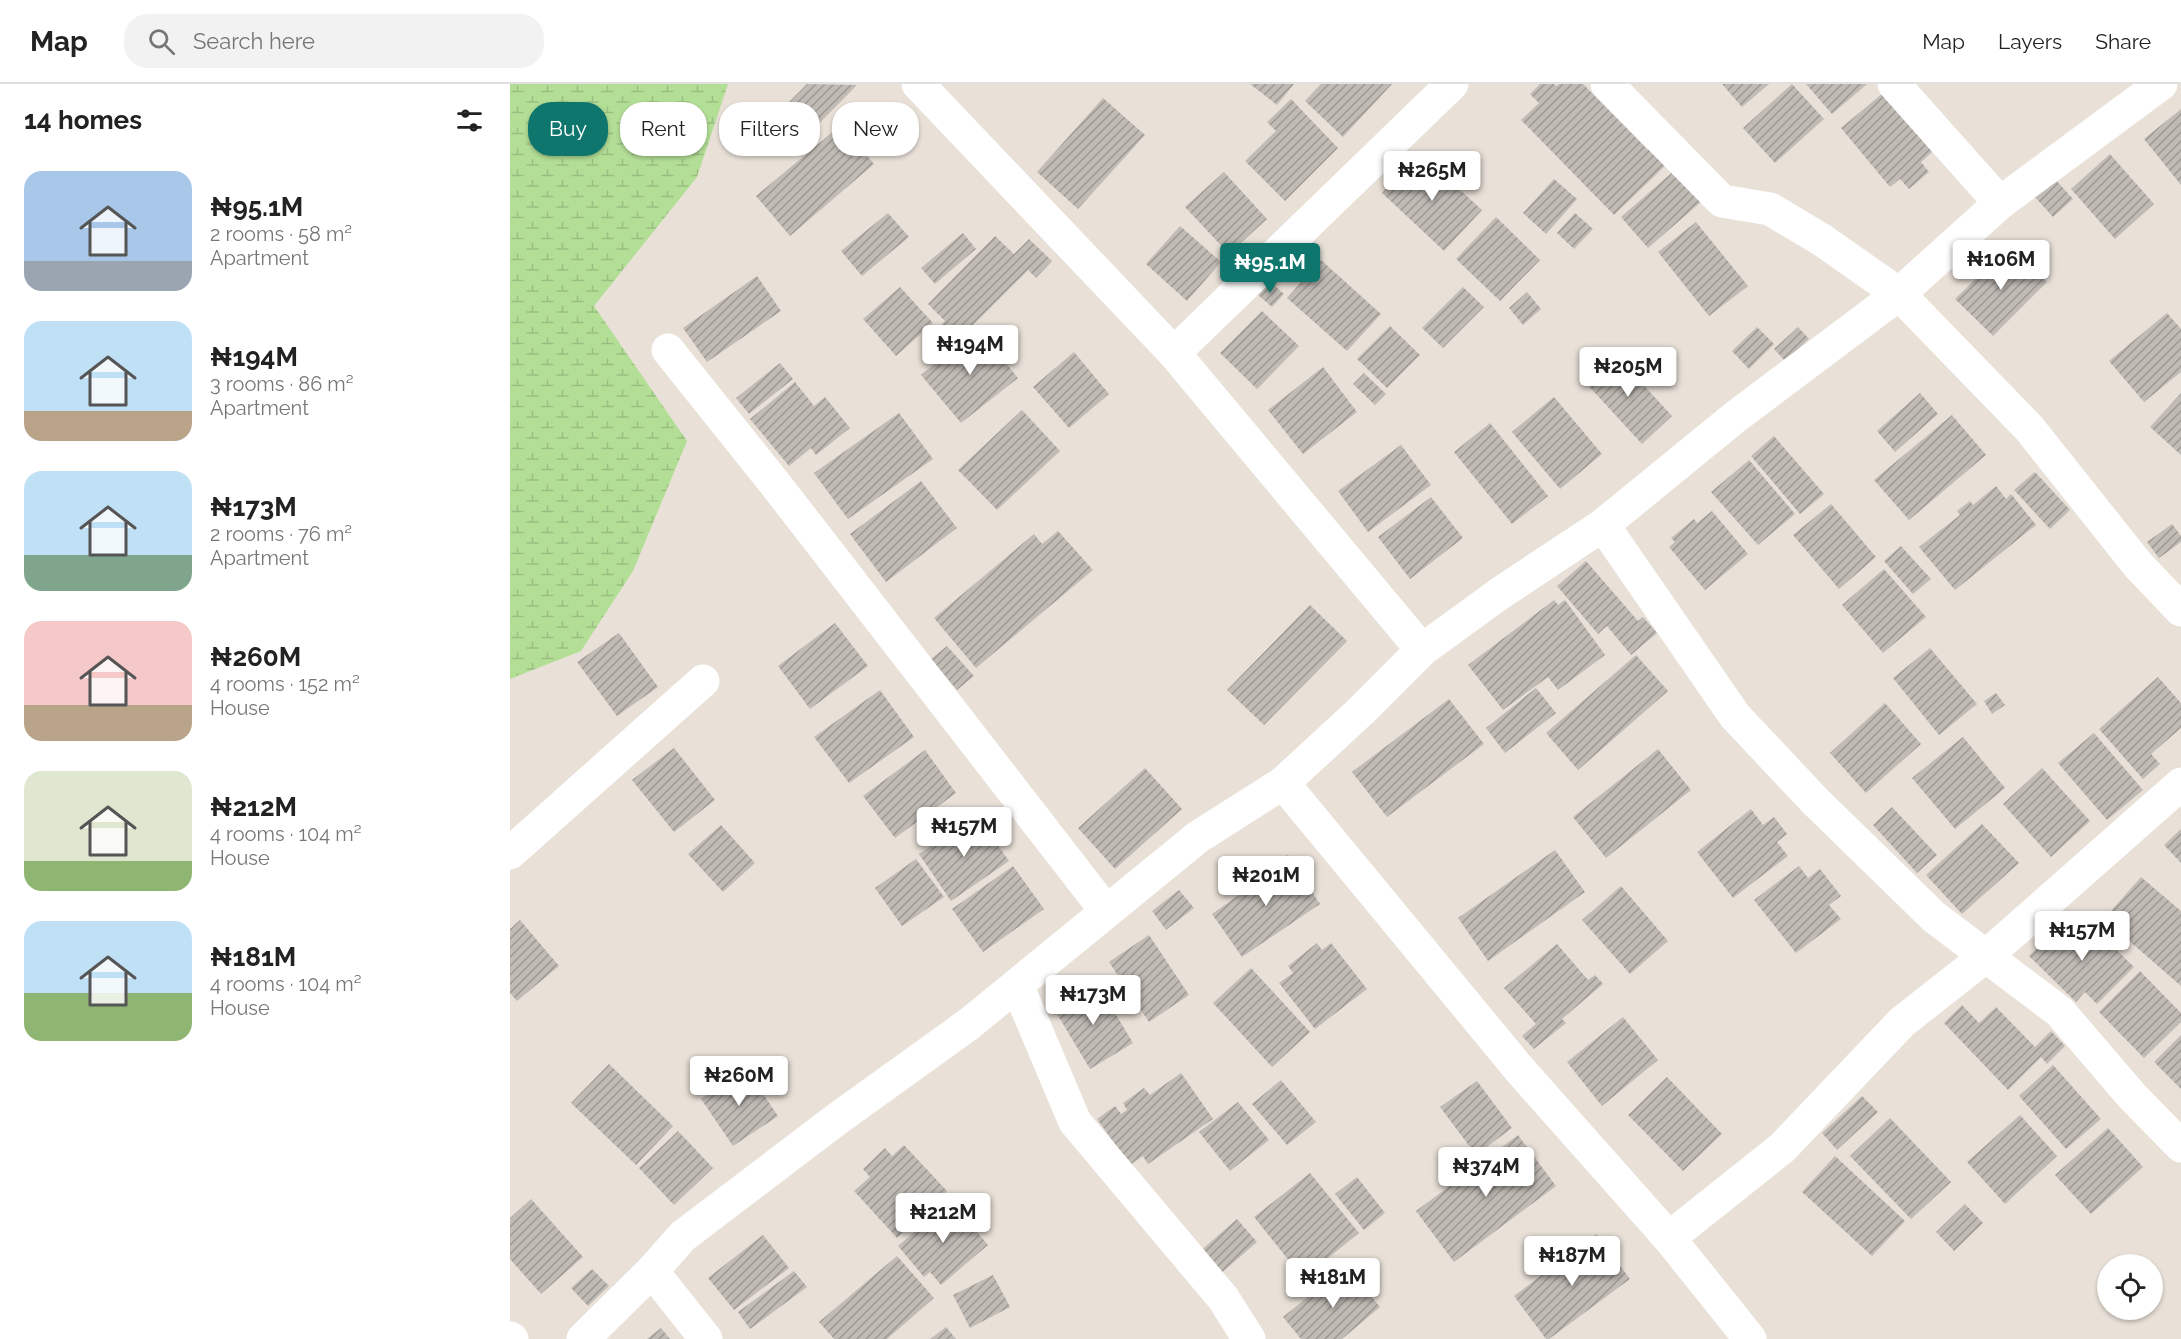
<!DOCTYPE html>
<html lang="en">
<head>
<meta charset="utf-8">
<style>
	:root { --surface:#fff; --page:#f2f2f2; --text:#222; --muted:#767676; --line:#e0e0e0; --accent:#0f766e }
	body { margin:0; font-family:Raleway,sans-serif; background:var(--page); color:var(--text); height:100vh; display:flex; flex-direction:column; font-size:22px; white-space:nowrap }
	* { box-sizing:border-box; margin:0 }
	p { font-size:20px; color:var(--muted) }
	.icon { flex:none; width:33px; height:33px; fill:none; stroke:currentColor; stroke-width:2; stroke-linecap:round; stroke-linejoin:round }
	.map { position:relative; flex:1; overflow:hidden }
	.panel { display:flex; flex-direction:column; background:var(--surface); width:510px }
	.panel>* { flex:none }
	.top-card { position:absolute; left:18px; top:18px; width:570px; height:54px; display:flex; gap:12px }
	.buttons { position:absolute; left:1587px; top:1170px; display:grid; gap:12px }
	.buttons a { display:grid; place-items:center; width:66px; height:66px; border-radius:50%; background:var(--surface); box-shadow:0 2px 4px #0004; font-size:30px }
	.price { position:absolute; translate:-50% -51px; padding:0 14px; border-radius:6px; background:#fff; color:#222; font-size:20px; line-height:39px; filter:drop-shadow(0 2px 3px #0008) }
	.price::after { content:''; position:absolute; left:50%; top:36px; width:18px; height:14px; margin-left:-9px; background:inherit; clip-path:polygon(0 0,100% 0,50% 100%) }
	.price.selected { background:var(--accent); color:#fff }
	ul { padding:0; list-style:none }
	li { display:flex; align-items:center; gap:18px; height:150px; padding:0 24px }
	li span { display:grid; place-items:center; flex:none; width:168px; height:120px; border-radius:18px; color:#555 }
	li>.icon { margin-inline-start:auto }
	span .icon { width:72px; height:72px; fill:#fffc; stroke-width:1 }
	li b { font-size:26px }
	h2 { display:flex; justify-content:space-between; align-items:center; height:72px; padding:0 24px; font-size:26px }
	.chip { padding:0 21px; border-radius:24px; background:var(--surface); box-shadow:0 2px 4px #0004; font-size:21px; line-height:54px }
	.chip.selected { background:var(--accent); color:#fff }
	header { display:flex; align-items:center; gap:36px; box-sizing:border-box; height:84px; padding:0 30px; background:var(--surface); border-bottom:2px solid var(--line) }
	header strong { font-size:28px }
	nav { display:flex; gap:33px; margin-inline-start:auto; font-size:21px }
	.search { width:420px; height:54px; background:var(--page); display:flex; align-items:center; gap:15px; box-sizing:border-box; padding:0 21px; border-radius:24px; color:var(--muted); font-size:22px }
	main { display:flex; flex:1; min-height:0 }
	.map>svg:first-child { display:block }
</style>
</head>
<body>
<header>
<strong>Map</strong>
<div class="search"><svg class="icon" aria-label="search" viewBox="0 0 24 24"><circle cx="10" cy="10" r="6"/><path d="M15 15l6 6"/></svg>Search here</div>
<nav><a>Map</a><a>Layers</a><a>Share</a></nav>
</header>
<main>
<section class="panel">
<h2>14 homes<svg class="icon" aria-label="filters" viewBox="0 0 24 24"><path d="M4 7h16M4 17h16"/><circle cx="9" cy="7" r="2"/><circle cx="15" cy="17" r="2"/></svg></h2>
<ul>
<li><span style="background:linear-gradient(#a9c7e8 75%,#9aa5b1 0)"><svg class="icon" aria-label="home" viewBox="0 0 24 24"><path d="M3 11l9-7 9 7M6 9v11h12V9"/></svg></span><div><b>₦95.1M</b><p>2 rooms · 58 m²</p><p>Apartment</p></div></li>
<li><span style="background:linear-gradient(#bfe0f5 75%,#b9a48a 0)"><svg class="icon" aria-label="home" viewBox="0 0 24 24"><path d="M3 11l9-7 9 7M6 9v11h12V9"/></svg></span><div><b>₦194M</b><p>3 rooms · 86 m²</p><p>Apartment</p></div></li>
<li><span style="background:linear-gradient(#bfe0f5 70%,#7fa58c 0)"><svg class="icon" aria-label="home" viewBox="0 0 24 24"><path d="M3 11l9-7 9 7M6 9v11h12V9"/></svg></span><div><b>₦173M</b><p>2 rooms · 76 m²</p><p>Apartment</p></div></li>
<li><span style="background:linear-gradient(#f6c9c9 70%,#b9a48a 0)"><svg class="icon" aria-label="home" viewBox="0 0 24 24"><path d="M3 11l9-7 9 7M6 9v11h12V9"/></svg></span><div><b>₦260M</b><p>4 rooms · 152 m²</p><p>House</p></div></li>
<li><span style="background:linear-gradient(#dfe7d0 75%,#8fb573 0)"><svg class="icon" aria-label="home" viewBox="0 0 24 24"><path d="M3 11l9-7 9 7M6 9v11h12V9"/></svg></span><div><b>₦212M</b><p>4 rooms · 104 m²</p><p>House</p></div></li>
<li><span style="background:linear-gradient(#bfe0f5 60%,#8fb573 0)"><svg class="icon" aria-label="home" viewBox="0 0 24 24"><path d="M3 11l9-7 9 7M6 9v11h12V9"/></svg></span><div><b>₦181M</b><p>4 rooms · 104 m²</p><p>House</p></div></li>
</ul>
</section>
<div class="map">
<svg width="1671" height="1255" viewBox="0 0 1671 1255">
	<defs>
		<pattern id="wetland-marsh" width="20" height="14" patternUnits="userSpaceOnUse" patternTransform="scale(1.5)"><rect width="20" height="14" fill="#b3de96"/><path d="M1 5h8M5 5V1M11 12h8M15 12V8" fill="none" stroke="#9abe81"/></pattern>
		<pattern id="building-hatch" width="6" height="6" patternUnits="userSpaceOnUse" patternTransform="scale(1.5)"><rect width="6" height="6" fill="#c1bbb5"/><path d="M-1 1l2-2M0 6l6-6M5 7l2-2" fill="none" stroke="#9d9893"/></pattern>
	</defs>
	<rect width="100%" height="100%" fill="#e9e1d8"/>
	<polygon fill="url(#wetland-marsh)" points="0,0 218,0 187,93 84,222 177,357 123,487 71,567 0,595"/>
	<g fill="url(#building-hatch)">
		<polygon points="297,0 347,1 289,60 263,34"/>
		<polygon points="740,0 784,0 767,21"/>
		<polygon points="811,0 882,0 833,53 795,17"/>
		<polygon points="1030,0 1044,0 1046,2 1049,0 1073,0 1138,66 1143,61 1159,78 1104,131 1011,36 1029,19 1020,10"/>
		<polygon points="1212,0 1259,0 1232,23"/>
		<polygon points="1282,0 1314,35 1265,79 1233,44"/>
		<polygon points="1296,0 1357,0 1322,30"/>
		<polygon points="1373,9 1422,68 1411,78 1419,88 1399,105 1390,95 1380,103 1331,44"/>
		<polygon points="593,14 635,51 568,125 527,88"/>
		<polygon points="781,15 828,64 775,117 735,77 766,47 757,38"/>
		<polygon points="231,23 260,43 245,63 216,42"/>
		<polygon points="1671,25 1671,101 1634,55"/>
		<polygon points="331,41 364,80 280,152 246,112"/>
		<polygon points="910,69 972,126 934,167 872,109"/>
		<polygon points="1600,70 1644,120 1605,155 1561,105"/>
		<polygon points="1165,86 1192,117 1138,164 1111,133"/>
		<polygon points="714,88 757,135 719,170 675,123"/>
		<polygon points="1544,94 1563,115 1543,133 1524,112"/>
		<polygon points="1044,95 1067,115 1036,150 1013,129"/>
		<polygon points="378,129 399,153 352,192 331,167"/>
		<polygon points="1065,129 1083,145 1064,165 1047,149"/>
		<polygon points="986,133 1030,176 990,217 946,175"/>
		<polygon points="1186,138 1238,202 1199,232 1148,168"/>
		<polygon points="670,142 711,178 677,217 636,180"/>
		<polygon points="453,149 466,165 425,200 411,184"/>
		<polygon points="485,152 504,170 519,155 542,177 526,194 518,186 431,273 415,257 435,237 418,220"/>
		<polygon points="1500,161 1537,198 1483,252 1445,215"/>
		<polygon points="811,176 871,230 837,267 777,214"/>
		<polygon points="247,192 271,227 197,278 173,244"/>
		<polygon points="758,196 774,210 762,223 747,210"/>
		<polygon points="390,203 423,239 386,272 353,235"/>
		<polygon points="953,203 974,223 933,264 912,244"/>
		<polygon points="1017,208 1031,225 1013,241 999,224"/>
		<polygon points="752,227 789,262 747,305 710,269"/>
		<polygon points="1657,229 1671,245 1671,288 1634,318 1599,277"/>
		<polygon points="880,242 910,271 877,304 847,275"/>
		<polygon points="1247,243 1264,260 1239,285 1222,267"/>
		<polygon points="1288,243 1299,255 1275,277 1264,265"/>
		<polygon points="468,245 508,294 451,339 411,291"/>
		<polygon points="564,268 599,310 559,344 523,303"/>
		<polygon points="1104,269 1162,332 1132,360 1074,297"/>
		<polygon points="270,279 283,295 239,330 226,314"/>
		<polygon points="813,283 847,328 793,370 758,326"/>
		<polygon points="854,289 876,310 865,321 843,300"/>
		<polygon points="285,298 304,322 315,313 340,344 306,371 301,364 279,382 240,335"/>
		<polygon points="1410,309 1428,330 1385,368 1367,347"/>
		<polygon points="1671,309 1671,371 1640,343"/>
		<polygon points="1044,313 1092,370 1050,405 1002,348"/>
		<polygon points="512,326 550,367 487,426 448,386"/>
		<polygon points="389,329 423,375 338,435 304,389"/>
		<polygon points="1442,331 1476,371 1399,436 1364,396"/>
		<polygon points="980,339 1038,412 1002,440 944,368"/>
		<polygon points="1264,352 1314,410 1290,430 1241,372"/>
		<polygon points="891,361 921,401 858,448 828,407"/>
		<polygon points="1239,376 1285,430 1248,461 1201,408"/>
		<polygon points="1525,388 1560,426 1540,445 1504,406"/>
		<polygon points="411,397 447,444 376,498 340,450"/>
		<polygon points="1486,402 1496,415 1501,410 1526,441 1445,506 1409,463 1450,431 1447,427 1460,417 1463,421"/>
		<polygon points="921,413 953,454 900,495 868,453"/>
		<polygon points="1321,420 1366,473 1329,505 1283,451"/>
		<polygon points="1202,427 1238,470 1195,506 1159,463 1165,458 1161,454 1184,435 1187,439"/>
		<polygon points="1662,440 1671,452 1671,458 1649,474 1637,458"/>
		<polygon points="548,447 583,486 466,584 424,534 524,450 532,460"/>
		<polygon points="1391,462 1421,495 1403,510 1374,477"/>
		<polygon points="1076,477 1128,537 1133,533 1147,549 1121,571 1097,542 1088,550 1047,502"/>
		<polygon points="1374,485 1416,533 1373,569 1332,521"/>
		<polygon points="1044,516 1048,521 1055,516 1095,571 1048,606 1038,593 993,626 958,581"/>
		<polygon points="800,521 837,557 754,641 717,606"/>
		<polygon points="325,539 358,582 300,625 268,582"/>
		<polygon points="109,549 148,603 107,632 67,578"/>
		<polygon points="437,562 464,592 447,606 421,575"/>
		<polygon points="1420,564 1467,620 1429,651 1383,594"/>
		<polygon points="1126,571 1158,607 1068,686 1036,649"/>
		<polygon points="1648,593 1671,619 1671,644 1641,670 1650,680 1633,695 1589,645"/>
		<polygon points="1026,604 1046,629 995,669 976,644"/>
		<polygon points="370,606 404,653 339,699 304,653"/>
		<polygon points="1486,609 1495,621 1482,630 1474,617"/>
		<polygon points="939,615 974,660 877,733 842,688"/>
		<polygon points="1375,619 1411,660 1356,709 1320,669"/>
		<polygon points="1584,649 1633,706 1597,736 1548,679"/>
		<polygon points="1453,653 1495,704 1445,745 1402,694"/>
		<polygon points="164,664 205,716 164,748 122,696"/>
		<polygon points="1148,665 1181,706 1096,774 1063,733"/>
		<polygon points="415,666 446,709 385,754 353,712"/>
		<polygon points="635,684 672,725 605,785 568,744"/>
		<polygon points="1532,684 1580,737 1541,773 1493,720"/>
		<polygon points="1382,723 1427,771 1407,789 1363,741"/>
		<polygon points="1241,725 1253,741 1264,733 1277,750 1267,758 1278,772 1223,814 1187,768"/>
		<polygon points="467,731 499,777 441,817 409,770"/>
		<polygon points="1472,740 1509,779 1452,830 1416,791"/>
		<polygon points="211,741 245,779 213,808 178,770"/>
		<polygon points="1671,745 1671,779 1654,761"/>
		<polygon points="1045,766 1075,808 978,877 948,834"/>
		<polygon points="778,771 810,820 732,873 702,830 736,806 733,802"/>
		<polygon points="406,775 434,813 392,842 365,804"/>
		<polygon points="503,782 534,825 473,868 442,825"/>
		<polygon points="1289,782 1298,794 1310,785 1331,812 1319,821 1331,835 1286,869 1244,816"/>
		<polygon points="1631,793 1671,827 1671,902 1594,835"/>
		<polygon points="1111,802 1158,857 1120,890 1072,836"/>
		<polygon points="669,806 684,824 656,846 642,827"/>
		<polygon points="10,836 49,882 7,917 0,909 0,845"/>
		<polygon points="1577,837 1624,883 1587,920 1575,908 1566,918 1519,872 1551,839 1563,851"/>
		<polygon points="639,851 679,911 639,938 599,878"/>
		<polygon points="807,859 812,866 821,859 857,905 805,945 769,899 783,889 778,882"/>
		<polygon points="1047,860 1078,896 1085,891 1093,900 1052,935 1056,939 1024,965 1012,952 1026,940 994,904"/>
		<polygon points="741,884 800,948 762,983 703,919"/>
		<polygon points="1630,887 1671,929 1671,938 1634,974 1589,928"/>
		<polygon points="587,899 623,959 580,985 544,925"/>
		<polygon points="1452,921 1469,939 1486,923 1525,963 1541,947 1555,962 1537,980 1531,973 1498,1006 1434,939"/>
		<polygon points="1113,933 1148,976 1092,1022 1057,978"/>
		<polygon points="1671,951 1671,1005 1644,978"/>
		<polygon points="99,980 163,1042 126,1081 61,1019"/>
		<polygon points="1543,981 1591,1035 1556,1065 1509,1012"/>
		<polygon points="236,985 268,1032 223,1062 191,1015"/>
		<polygon points="671,989 703,1035 638,1080 633,1072 620,1081 587,1035 605,1022 611,1030 617,1026 613,1019 634,1004 640,1011"/>
		<polygon points="1157,993 1212,1050 1173,1087 1118,1031"/>
		<polygon points="771,996 806,1038 777,1061 742,1020"/>
		<polygon points="967,997 1002,1044 966,1071 930,1023"/>
		<polygon points="1352,1012 1368,1028 1327,1066 1312,1049"/>
		<polygon points="728,1018 759,1056 720,1087 689,1048"/>
		<polygon points="1510,1031 1547,1072 1495,1120 1457,1078"/>
		<polygon points="1380,1034 1441,1098 1401,1135 1340,1072"/>
		<polygon points="1598,1044 1633,1083 1581,1130 1545,1091"/>
		<polygon points="168,1047 203,1084 164,1121 129,1084"/>
		<polygon points="1008,1051 1046,1102 944,1178 906,1127"/>
		<polygon points="394,1061 437,1107 387,1154 344,1107 360,1093 353,1085 375,1064 382,1072"/>
		<polygon points="1325,1072 1395,1137 1362,1172 1292,1108"/>
		<polygon points="800,1089 849,1149 793,1194 744,1133"/>
		<polygon points="847,1093 875,1129 854,1146 825,1110"/>
		<polygon points="21,1115 73,1173 31,1210 0,1175 0,1134"/>
		<polygon points="441,1117 478,1161 431,1201 420,1188 414,1193 388,1162"/>
		<polygon points="1455,1120 1473,1139 1444,1167 1426,1148"/>
		<polygon points="727,1135 747,1158 708,1192 688,1169"/>
		<polygon points="1086,1150 1120,1195 1039,1255 1036,1255 1004,1212"/>
		<polygon points="253,1151 279,1184 224,1226 198,1194"/>
		<polygon points="387,1172 424,1214 377,1255 324,1255 309,1238"/>
		<polygon points="836,1182 870,1223 832,1255 791,1255 773,1233"/>
		<polygon points="82,1185 99,1202 78,1222 61,1204"/>
		<polygon points="284,1187 297,1203 240,1245 228,1228"/>
		<polygon points="483,1191 500,1223 460,1244 443,1211"/>
		<polygon points="436,1243 446,1255 420,1255"/>
		<polygon points="151,1244 160,1255 137,1255"/>
	</g>
	<g fill="none" stroke-linecap="round" stroke-linejoin="round">
		<g stroke="#fff" stroke-width="33">
			<polyline points="408,0 664,269 912,566"/>
			<polyline points="1097,0 1212,117 1260,125 1312,156 1389,210 1519,344 1628,481 1671,526"/>
			<polyline points="1384,0 1490,119"/>
			<polyline points="158,266 266,401 596,827"/>
			<polyline points="664,269 942,0"/>
			<polyline points="1093,441 1225,632 1305,717 1424,833 1550,928 1622,1012 1671,1062"/>
			<polyline points="773,699 1010,986 1159,1154 1240,1255"/>
			<polyline points="0,769 193,597"/>
			<polyline points="507,901 565,1038 713,1214 739,1255"/>
			<polyline points="1159,1154 1272,1064 1392,938 1476,872 1671,700"/>
			<polyline points="142,1187 196,1255"/>
			<polyline points="0,1254 2,1255"/>
			<polyline points="73,1255 142,1187 173,1152 327,1035 459,940 688,753 773,699 851,627 912,566 989,510 1093,441 1224,334 1389,210 1490,119 1651,0"/>
		</g>
	</g>
</svg>
<div class="buttons">
<a><svg class="icon" aria-label="locate" viewBox="0 0 24 24"><circle cx="12" cy="12" r="6"/><path d="M12 2v4M12 18v4M2 12h4M18 12h4"/></svg></a>
</div>
<b class="price" style="left:922px;top:118px">₦265M</b>
<b class="price" style="left:1491px;top:207px">₦106M</b>
<b class="price selected" style="left:760px;top:210px">₦95.1M</b>
<b class="price" style="left:460px;top:292px">₦194M</b>
<b class="price" style="left:1118px;top:314px">₦205M</b>
<b class="price" style="left:454px;top:774px">₦157M</b>
<b class="price" style="left:756px;top:823px">₦201M</b>
<b class="price" style="left:1572px;top:878px">₦157M</b>
<b class="price" style="left:583px;top:942px">₦173M</b>
<b class="price" style="left:229px;top:1023px">₦260M</b>
<b class="price" style="left:976px;top:1114px">₦374M</b>
<b class="price" style="left:433px;top:1160px">₦212M</b>
<b class="price" style="left:1062px;top:1203px">₦187M</b>
<b class="price" style="left:823px;top:1225px">₦181M</b>
<div class="top-card">
<a class="chip selected">Buy</a>
<a class="chip">Rent</a>
<a class="chip">Filters</a>
<a class="chip">New</a>
</div>
</div>
</main>
</body>
</html>
